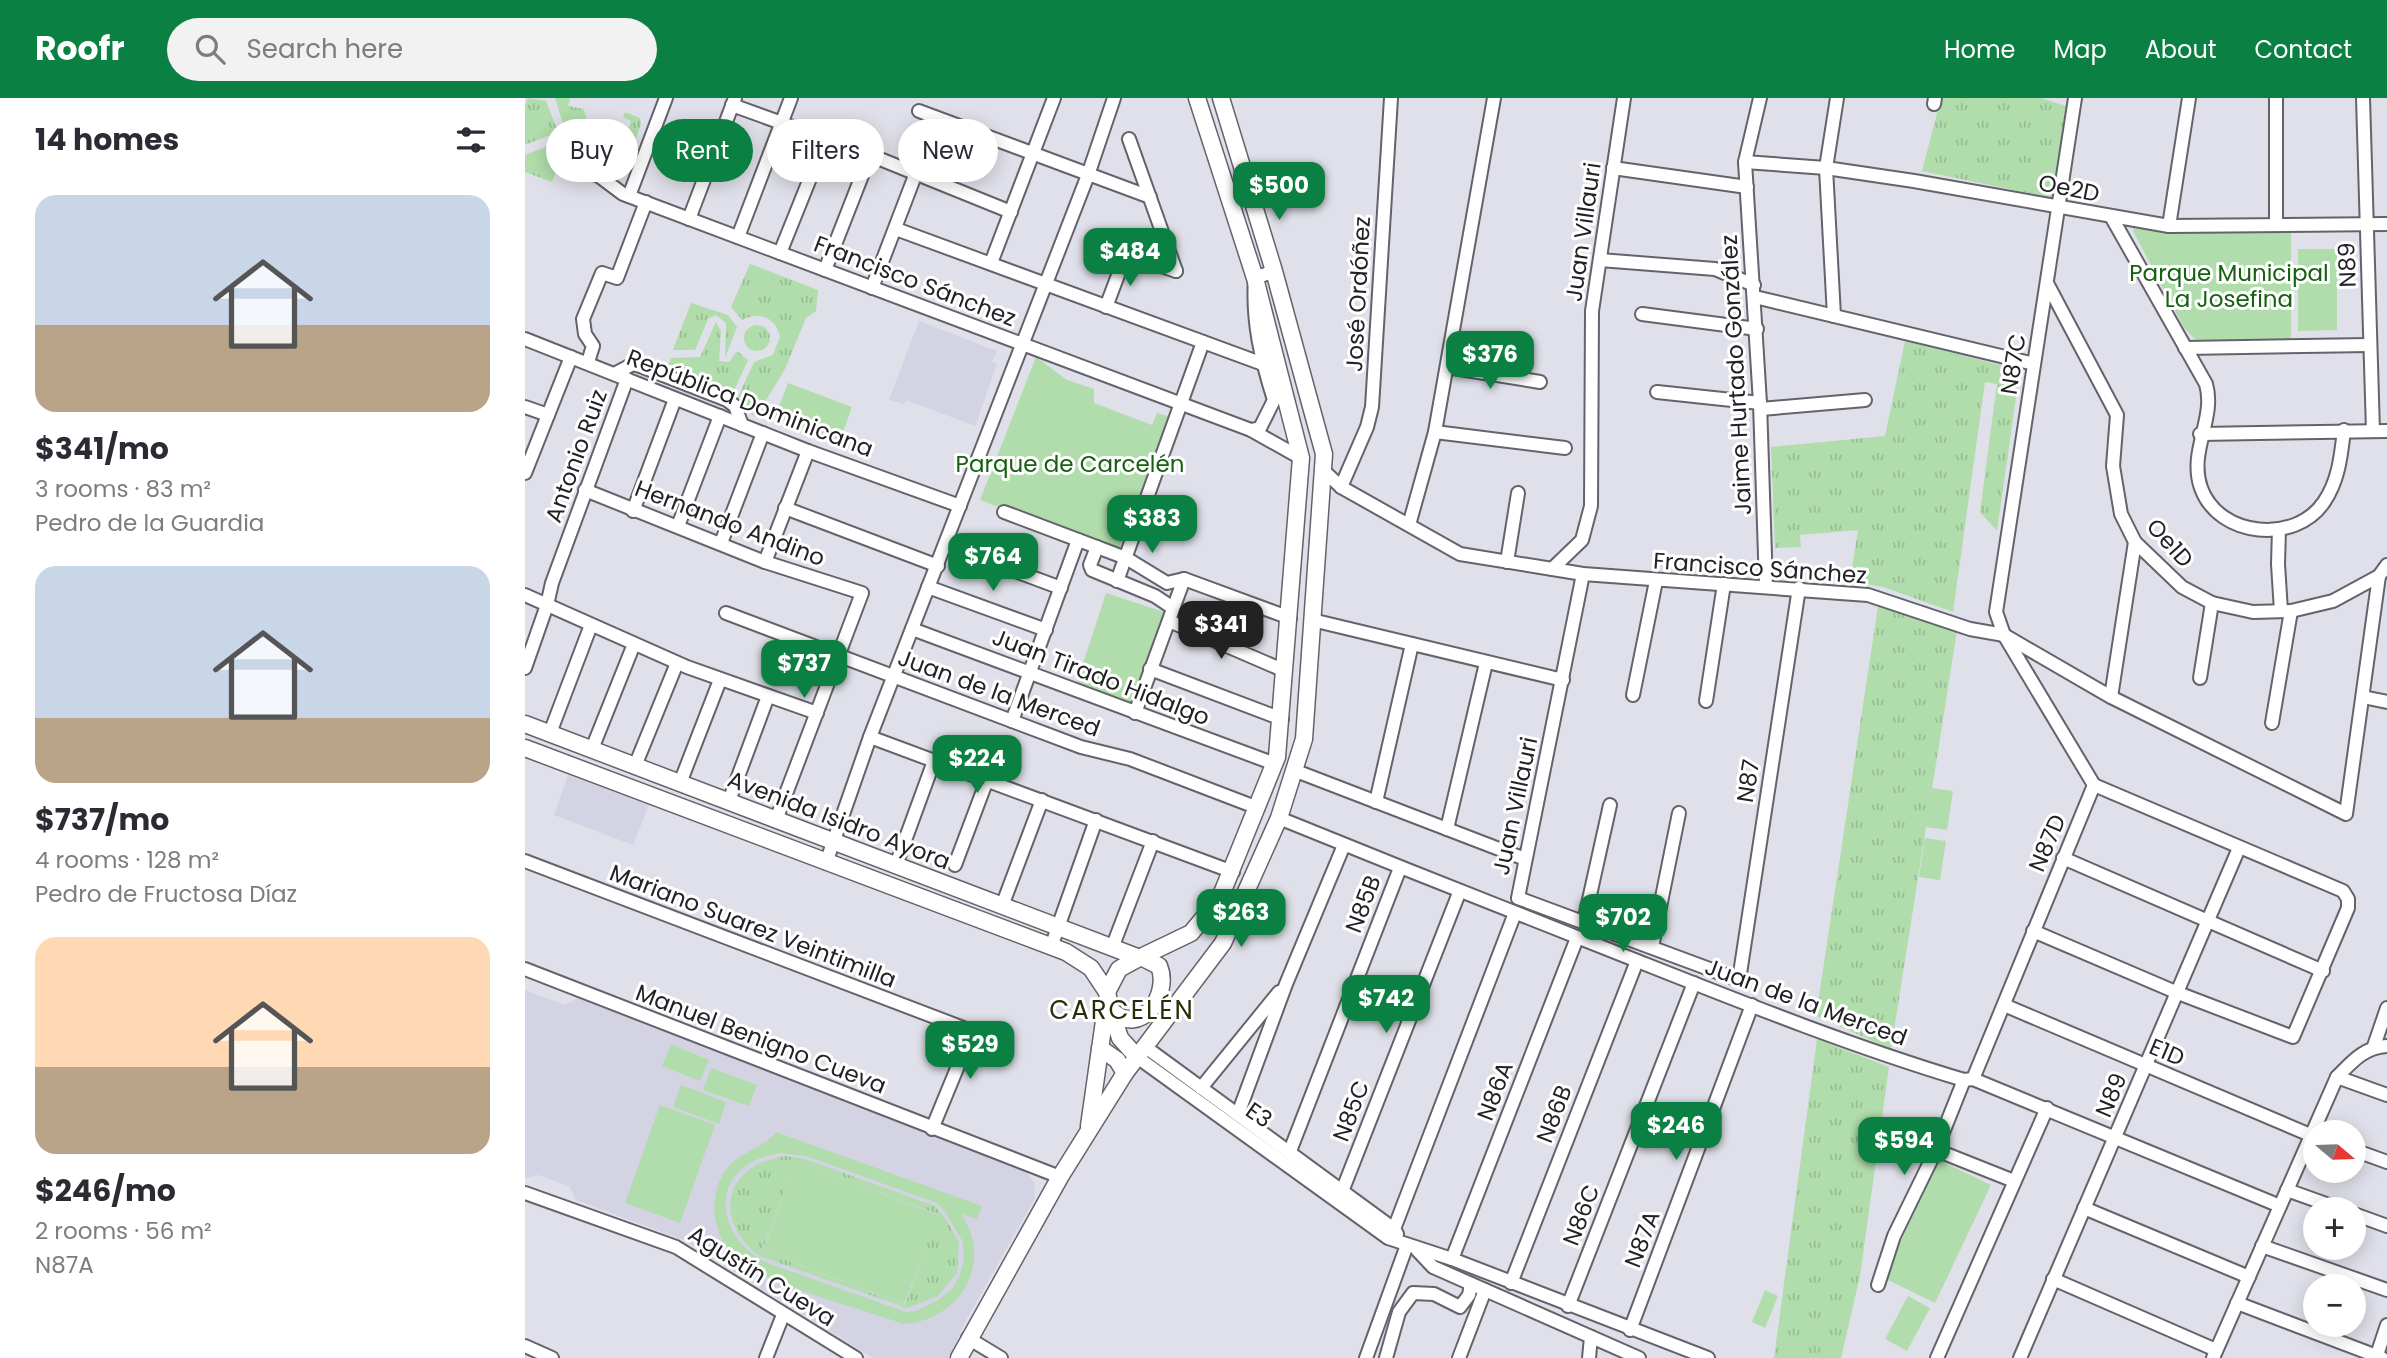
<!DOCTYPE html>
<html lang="en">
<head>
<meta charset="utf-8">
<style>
	:root { --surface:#fff; --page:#f2f2f3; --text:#2b2b33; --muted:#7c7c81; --accent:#0b8043 }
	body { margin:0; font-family:Poppins,sans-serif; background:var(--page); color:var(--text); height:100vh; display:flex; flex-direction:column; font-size:26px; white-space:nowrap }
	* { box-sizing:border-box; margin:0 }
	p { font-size:23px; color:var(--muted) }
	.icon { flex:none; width:38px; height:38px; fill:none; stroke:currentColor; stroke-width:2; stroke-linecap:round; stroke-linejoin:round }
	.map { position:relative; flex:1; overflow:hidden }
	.drawer { display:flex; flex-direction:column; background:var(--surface); width:525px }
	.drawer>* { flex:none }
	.banner { position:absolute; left:21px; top:21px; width:665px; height:63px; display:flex; gap:14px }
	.needle { width:46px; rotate:109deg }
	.fabs { position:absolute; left:1778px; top:1022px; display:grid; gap:14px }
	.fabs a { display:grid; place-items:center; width:63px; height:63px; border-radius:50%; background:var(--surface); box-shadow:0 4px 18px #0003; font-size:35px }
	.price { position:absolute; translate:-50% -60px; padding:0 16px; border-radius:14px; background:var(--accent); color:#fff; font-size:23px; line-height:46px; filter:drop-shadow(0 2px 4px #0008) }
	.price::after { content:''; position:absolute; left:50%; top:42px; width:21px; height:16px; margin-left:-10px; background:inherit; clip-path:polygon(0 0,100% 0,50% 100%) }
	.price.active { background:#222; color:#fff }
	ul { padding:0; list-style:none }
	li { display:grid; align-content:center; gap:14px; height:371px; padding:0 35px }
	li span { display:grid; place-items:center; height:217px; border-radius:21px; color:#555 }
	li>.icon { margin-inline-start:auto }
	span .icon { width:126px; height:126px; fill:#fffc; stroke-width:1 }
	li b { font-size:30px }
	h2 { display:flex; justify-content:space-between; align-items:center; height:84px; padding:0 35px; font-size:30px }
	.chip { padding:0 24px; border-radius:32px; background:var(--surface); box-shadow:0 4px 18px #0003; font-size:24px; line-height:63px }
	.chip.active { background:var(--accent); color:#fff }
	header { display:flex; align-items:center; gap:42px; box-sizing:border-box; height:98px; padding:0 35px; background:var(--accent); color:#fff }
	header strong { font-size:33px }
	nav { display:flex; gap:38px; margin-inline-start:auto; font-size:24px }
	.search { width:490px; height:63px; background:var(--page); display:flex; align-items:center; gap:18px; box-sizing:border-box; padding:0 24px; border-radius:38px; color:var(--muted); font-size:26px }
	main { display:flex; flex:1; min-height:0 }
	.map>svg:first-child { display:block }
</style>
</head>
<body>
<header>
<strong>Roofr</strong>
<div class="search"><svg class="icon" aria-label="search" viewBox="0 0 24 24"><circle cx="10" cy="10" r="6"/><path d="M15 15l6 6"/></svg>Search here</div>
<nav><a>Home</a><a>Map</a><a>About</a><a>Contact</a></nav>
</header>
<main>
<section class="drawer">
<h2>14 homes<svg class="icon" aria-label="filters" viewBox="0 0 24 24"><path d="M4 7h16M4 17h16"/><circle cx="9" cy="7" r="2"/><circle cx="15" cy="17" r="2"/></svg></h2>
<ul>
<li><span style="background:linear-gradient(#c9d6e8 60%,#b9a48a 0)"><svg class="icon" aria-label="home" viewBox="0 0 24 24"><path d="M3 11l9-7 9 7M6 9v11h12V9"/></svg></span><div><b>$341/mo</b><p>3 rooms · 83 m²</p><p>Pedro de la Guardia</p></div></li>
<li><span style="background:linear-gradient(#c9d6e8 70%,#b9a48a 0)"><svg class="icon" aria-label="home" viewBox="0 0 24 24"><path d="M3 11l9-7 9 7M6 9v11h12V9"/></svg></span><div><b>$737/mo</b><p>4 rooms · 128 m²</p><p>Pedro de Fructosa Díaz</p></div></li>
<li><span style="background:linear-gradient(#ffd9b3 60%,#b9a48a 0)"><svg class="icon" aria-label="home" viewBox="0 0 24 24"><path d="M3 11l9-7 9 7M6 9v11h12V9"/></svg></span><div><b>$246/mo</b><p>2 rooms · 56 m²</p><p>N87A</p></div></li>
</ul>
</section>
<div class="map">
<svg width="1862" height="1260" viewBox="0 0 1862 1260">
	<defs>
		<pattern id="grass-tufts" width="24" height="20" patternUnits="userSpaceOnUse" patternTransform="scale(1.75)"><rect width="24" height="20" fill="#b0ddab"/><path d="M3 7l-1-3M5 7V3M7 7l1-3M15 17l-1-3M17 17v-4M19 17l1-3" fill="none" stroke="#97bd93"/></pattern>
	</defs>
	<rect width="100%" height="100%" fill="#e0e0ea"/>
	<g fill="#d3d3e4">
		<polygon points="394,223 472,253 467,264 472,266 450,328 381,302 379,306 364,302"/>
		<polygon points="43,677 124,707 108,747 29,717"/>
		<polygon points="0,892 40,907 53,900 501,1074 509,1084 510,1100 440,1224 424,1260 348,1260 158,1142 51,1102 44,1088 13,1077 0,1080"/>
	</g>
	<g fill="url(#grass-tufts)" fill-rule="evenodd">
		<polygon points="3,0 21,3 33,34 0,47 0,9"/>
		<polygon points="30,0 45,0 43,8 59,11 62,23 40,32"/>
		<polygon points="1416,0 1516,0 1541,8 1527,100 1397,73"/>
		<polygon points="100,14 115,20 116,26 98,76 93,77 90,73 106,23 98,19"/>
		<polygon points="38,42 38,53 27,84 0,74 0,57"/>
		<path d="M225 166 293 192 291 213 281 220 260 271 231 319 222 313 213 299 229 264 248 257 255 239C251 219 234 213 217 222L206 209Z"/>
		<polygon points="166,205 203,217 212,229 200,260 201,225 191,217 183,221 170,252 148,252"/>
		<polygon points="191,224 196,233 194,263 204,264 212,253 223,262 208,295 142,269 146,260 175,259"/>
		<circle cx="232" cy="240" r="13"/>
		<polygon points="1380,243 1495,272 1472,433 1455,414 1472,286 1460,284 1428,514 1358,489 1325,483 1333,432 1275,437 1276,449 1250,450 1246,349 1360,338"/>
		<polygon points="1353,508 1432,533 1366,951 1291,918"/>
		<polygon points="1292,941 1364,969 1335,1178 1316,1260 1249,1260"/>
		<path d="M261 1058 280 1061 410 1108 422 1123 434 1145 432 1175 413 1198 382 1210 234 1158C186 1120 200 1066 261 1058ZM271 1063 413 1116 380 1207 237 1153Z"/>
	</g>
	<g fill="#b0ddab" fill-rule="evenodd">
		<polygon points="1609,127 1766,132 1766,242 1682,245 1670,241 1659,230 1608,133"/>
		<polygon points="1773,151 1812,151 1812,232 1773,233"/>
		<polygon points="511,259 542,282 569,291 569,305 627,327 632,315 646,319 593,454 455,402"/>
		<polygon points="263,285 327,309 315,343 250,319"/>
		<polygon points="581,495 642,515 610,608 552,584"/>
		<polygon points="1407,690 1428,693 1422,732 1401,729"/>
		<polygon points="1400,740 1421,743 1415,782 1394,779"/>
		<polygon points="146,946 184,962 175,983 137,968"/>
		<polygon points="186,970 232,987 224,1008 178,992"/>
		<polygon points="156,987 201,1004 194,1026 148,1009"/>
		<polygon points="135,1007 190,1027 155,1125 100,1105"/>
		<path d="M251 1034 457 1108 452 1121 436 1116C469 1164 436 1222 379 1226 334 1210 258 1191 219 1166 190 1147 181 1106 198 1076 213 1052 235 1054 251 1034ZM254 1055 281 1058 412 1105 421 1115 438 1144 439 1161 435 1177 427 1191 415 1201 391 1213 381 1214 245 1166C205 1150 180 1096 223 1066 233 1060 243 1058 254 1055Z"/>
		<polygon points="1414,1062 1466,1087 1410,1205 1359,1180"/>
		<polygon points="271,1063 413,1117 379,1206 238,1153"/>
		<polygon points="1240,1192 1253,1198 1240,1230 1227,1224"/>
		<polygon points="1383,1198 1405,1210 1382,1253 1360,1241"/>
	</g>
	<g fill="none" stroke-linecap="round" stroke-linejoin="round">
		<g stroke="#64636c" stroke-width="16">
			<g id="minor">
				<polyline points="1235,0 1220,64 1235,305 1241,488"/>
				<polyline points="1550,0 1471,514 1479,537 1569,687"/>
				<polyline points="1838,0 1848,333"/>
				<polyline points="1409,6 1410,0"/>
				<polyline points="207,7 345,57 486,114"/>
				<polyline points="394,13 625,99"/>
				<polyline points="604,41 651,173"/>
				<polyline points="1220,64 1301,70 1389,83 1644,128 1862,126"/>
				<polyline points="43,67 74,78 98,96 726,332 776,360"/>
				<polyline points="1088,70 1222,89"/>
				<polyline points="104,98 141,0"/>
				<path d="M1587 120 1681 286C1691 321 1663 353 1676 390 1694 440 1771 446 1799 404 1814 382 1816 357 1819 332"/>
				<polyline points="164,121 210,0"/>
				<polyline points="1751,126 1751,0"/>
				<polyline points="1644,128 1664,0"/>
				<polyline points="371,131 738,266"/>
				<polyline points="213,139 266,0"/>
				<polyline points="255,155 300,43"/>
				<polyline points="1075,162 1190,171 1229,187"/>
				<polyline points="466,165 529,0"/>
				<polyline points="300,172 345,57"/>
				<polyline points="1523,187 1592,317 1588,368 1596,416 1610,444 1657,489 1687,505 1728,514 1766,513 1808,503 1854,478 1862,467"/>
				<polyline points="347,190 391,75"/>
				<polyline points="1230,199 1509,266"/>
				<polyline points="581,209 601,156 651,173"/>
				<polyline points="1117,216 1232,231"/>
				<polyline points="1309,218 1301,70 1312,0"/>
				<polyline points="0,241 283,353 435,408"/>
				<polyline points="1660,250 1845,247"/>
				<polyline points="63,264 68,248 60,236 58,221 77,175 92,180 121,104"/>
				<polyline points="922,269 1015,284"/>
				<polyline points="91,275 108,266 115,268 202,302 210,308 217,327"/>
				<polyline points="1132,294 1235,305"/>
				<polyline points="0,309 23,317"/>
				<polyline points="1236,311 1340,302"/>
				<path d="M726 332 735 330 749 302C736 261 727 223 730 180L749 173"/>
				<polyline points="910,334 1040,350"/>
				<polyline points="1675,336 1862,333"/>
				<polyline points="799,373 816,389 935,456 1058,476 1343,497 1445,531 1479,537 1586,599 1821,716 1854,478"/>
				<polyline points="0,375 46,259"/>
				<polyline points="816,389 842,329 847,309 866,0"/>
				<polyline points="60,392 240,464 337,495 251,722"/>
				<polyline points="260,410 413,468"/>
				<polyline points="108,413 150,301"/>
				<polyline points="479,414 601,460 642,485 659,481 765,520"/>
				<polyline points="884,427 910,334 969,0"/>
				<polyline points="153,428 195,318"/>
				<polyline points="1754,431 1753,466 1756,513"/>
				<polyline points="196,445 238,335"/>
				<polyline points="420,447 536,490"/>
				<polyline points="572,449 565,467 567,472 630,498 648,510"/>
				<polyline points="240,464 283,353"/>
				<polyline points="982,464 993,395"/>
				<polyline points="1027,471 1057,442 1066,408 1067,213 1099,0"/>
				<polyline points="1058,476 993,800 1214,882 1274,490"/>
				<polyline points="592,483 678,244"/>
				<polyline points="403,489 521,532"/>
				<polyline points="0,497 162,569 292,615"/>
				<polyline points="201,515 556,649 605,661 733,710"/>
				<polyline points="787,522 1038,582"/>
				<polyline points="644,523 760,573"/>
				<polyline points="387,531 750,666"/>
				<polyline points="0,570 22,507 27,485 102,281"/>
				<polyline points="625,571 757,621"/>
				<polyline points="1675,580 1687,505"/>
				<polyline points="1108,597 1131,483"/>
				<polyline points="1586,599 1610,444"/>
				<polyline points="1838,599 1862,604"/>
				<polyline points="1181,603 1199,486"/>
				<polyline points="610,615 659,481"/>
				<polyline points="487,623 553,442"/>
				<polyline points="1747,625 1766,513"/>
				<polyline points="25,635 66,527"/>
				<polyline points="345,639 708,774"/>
				<polyline points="67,651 109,546"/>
				<polyline points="110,668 152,565"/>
				<polyline points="771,673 1000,761"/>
				<polyline points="155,685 195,582"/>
				<polyline points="204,703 243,598"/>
				<polyline points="851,704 887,546"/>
				<path d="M754 720C874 769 994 816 1115 864 1221 906 1329 949 1439 982L1448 981 1755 1108"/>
				<polyline points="922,731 961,565"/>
				<polyline points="1538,760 1798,873"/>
				<polyline points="0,763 441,931 442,946 407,1031"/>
				<polyline points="301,765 345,639 563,77 589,0"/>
				<polyline points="371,767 409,663"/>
				<polyline points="430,767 462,682"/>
				<polyline points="477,808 517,702"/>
				<polyline points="1059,824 1085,707"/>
				<polyline points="1508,833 1653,895 1768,939 1823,810 1823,801 1818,793 1569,687"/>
				<polyline points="526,849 571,722"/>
				<polyline points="1127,849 1154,715"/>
				<polyline points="587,850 628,743"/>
				<polyline points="0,871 535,1079"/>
				<polyline points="1479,907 1790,1039"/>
				<polyline points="619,948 869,1131 872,1136"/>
				<polyline points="1849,948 1862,910"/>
				<polyline points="612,959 863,1140 927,1161 1183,1260"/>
				<polyline points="1812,979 1862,997"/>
				<polyline points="1448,981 1569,687"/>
				<polyline points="676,990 754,894"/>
				<polyline points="713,1016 761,886 819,747"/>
				<polyline points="1411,1052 1489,1083"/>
				<polyline points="1829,1052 1862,1064"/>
				<polyline points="765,1053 875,770"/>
				<polyline points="818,1091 934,795"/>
				<polyline points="1762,1092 1815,1111"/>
				<polyline points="0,1095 151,1149 331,1260"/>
				<polyline points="1559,1110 1724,1179"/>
				<polyline points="1829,1116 1862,1128"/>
				<polyline points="869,1131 990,815"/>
				<polyline points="1737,1148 1862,1192"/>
				<polyline points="892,1152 908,1169 1114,1260"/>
				<polyline points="927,1161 1052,840"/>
				<polyline points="1528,1181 1691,1252"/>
				<polyline points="986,1185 1112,863"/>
				<polyline points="1353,1187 1369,1138 1411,1052 1439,982"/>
				<polyline points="1712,1205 1857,1260"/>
				<polyline points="1043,1208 1169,885"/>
				<polyline points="1105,1232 1227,907"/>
				<polyline points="443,1240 476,1260"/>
				<polyline points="0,1248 27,1260"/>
				<polyline points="241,1260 258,1217"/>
				<polyline points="841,1260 882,1147"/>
				<polyline points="861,1260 874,1214 888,1195 909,1196 935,1209 944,1197 946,1186"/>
				<polyline points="934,1260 960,1192"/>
				<polyline points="1064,1260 1066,1239"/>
				<polyline points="1412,1260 1522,1010"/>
				<polyline points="1495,1260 1714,750"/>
				<path d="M1688 1260 1812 979C1827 964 1839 949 1862 948"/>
				<polyline points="1851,1260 1862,1227"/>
			</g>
		</g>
		<g stroke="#64636c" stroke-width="19">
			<g id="tertiary">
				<polyline points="0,626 612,859"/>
				<polyline points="0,650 541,854 566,870 582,894"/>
				<polyline points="616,859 666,835 695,800 752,659 776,360 730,180 672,0"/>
				<path d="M616 859 634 868C646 897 615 941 586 912L582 894 594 871Z"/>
				<polyline points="586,912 595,940 612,959"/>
				<polyline points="575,950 592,962 600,975"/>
				<polyline points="564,1028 582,902"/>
				<polyline points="434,1260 535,1079 600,975 698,845 754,720 779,641 799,356 749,173 696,0"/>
			</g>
		</g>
		<use href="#minor" stroke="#fff" stroke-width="12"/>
		<use href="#tertiary" stroke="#fff" stroke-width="16"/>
	</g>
	<g text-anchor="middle" stroke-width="6" stroke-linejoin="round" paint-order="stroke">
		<g font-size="23" fill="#222225" stroke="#fff">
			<text transform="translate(1544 90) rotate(11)" y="8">Oe2D</text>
			<text transform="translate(1058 134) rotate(-82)" y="8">Juan Villauri</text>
			<text transform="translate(1822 167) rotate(-92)" y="8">N89</text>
			<text transform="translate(390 183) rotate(21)" y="8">Francisco Sánchez</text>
			<text transform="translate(833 196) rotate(-87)" y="8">José Ordóñez</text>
			<text transform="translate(1488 266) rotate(-81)" y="8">N87C</text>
			<text transform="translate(1211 277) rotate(-93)" y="8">Jaime Hurtado González</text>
			<text transform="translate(225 305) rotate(21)" y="8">República Dominicana</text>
			<text transform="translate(51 358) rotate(-70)" y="8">Antonio Ruiz</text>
			<text transform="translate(205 425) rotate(21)" y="8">Hernando Andino</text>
			<text transform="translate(1645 445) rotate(48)" y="8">Oe1D</text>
			<text transform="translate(1235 470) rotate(4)" y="8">Francisco Sánchez</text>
			<text transform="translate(576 579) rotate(21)" y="8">Juan Tirado Hidalgo</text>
			<text transform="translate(474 595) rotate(20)" y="8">Juan de la Merced</text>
			<text transform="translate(1223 683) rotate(-81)" y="8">N87</text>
			<text transform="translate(990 708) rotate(-78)" y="8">Juan Villauri</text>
			<text transform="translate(314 722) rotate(21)" y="8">Avenida Isidro Ayora</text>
			<text transform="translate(1522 745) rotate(-67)" y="8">N87D</text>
			<text transform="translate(838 806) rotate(-69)" y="8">N85B</text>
			<text transform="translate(228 828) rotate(21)" y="8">Mariano Suarez Veintimilla</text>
			<text transform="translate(1281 904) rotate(20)" y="8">Juan de la Merced</text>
			<text transform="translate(236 941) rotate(21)" y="8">Manuel Benigno Cueva</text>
			<text transform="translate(1642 954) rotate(23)" y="8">E1D</text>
			<text transform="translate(970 993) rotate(-69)" y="8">N86A</text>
			<text transform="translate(1586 997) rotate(-67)" y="8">N89</text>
			<text transform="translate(826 1013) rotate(-69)" y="8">N85C</text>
			<text transform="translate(1029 1016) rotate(-69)" y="8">N86B</text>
			<text transform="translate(734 1017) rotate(35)" y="8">E3</text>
			<text transform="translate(1056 1117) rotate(-69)" y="8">N86C</text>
			<text transform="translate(1117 1141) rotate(-69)" y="8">N87A</text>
			<text transform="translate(237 1178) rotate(32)" y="8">Agustín Cueva</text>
		</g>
		<g font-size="23" fill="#166011" stroke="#fff">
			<text x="1704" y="183">Parque Municipal<tspan x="1704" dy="26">La Josefina</tspan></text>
			<text x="545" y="374">Parque de Carcelén</text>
		</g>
		<g font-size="26" letter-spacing="2" fill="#272f07" stroke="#fff">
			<text x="597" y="921">CARCELÉN</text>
		</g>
	</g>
</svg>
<div class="fabs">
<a><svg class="needle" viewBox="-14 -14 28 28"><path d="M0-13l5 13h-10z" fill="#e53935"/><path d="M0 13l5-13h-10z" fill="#7c7c81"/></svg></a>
<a>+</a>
<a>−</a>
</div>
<b class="price" style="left:754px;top:124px">$500</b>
<b class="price" style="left:605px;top:190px">$484</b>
<b class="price" style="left:965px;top:293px">$376</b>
<b class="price" style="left:627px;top:457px">$383</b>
<b class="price" style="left:468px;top:495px">$764</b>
<b class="price active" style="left:696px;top:563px">$341</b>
<b class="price" style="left:279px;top:602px">$737</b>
<b class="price" style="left:452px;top:697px">$224</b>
<b class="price" style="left:716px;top:851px">$263</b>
<b class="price" style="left:1098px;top:856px">$702</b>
<b class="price" style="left:861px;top:937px">$742</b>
<b class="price" style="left:445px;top:983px">$529</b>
<b class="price" style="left:1151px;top:1064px">$246</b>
<b class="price" style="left:1379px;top:1079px">$594</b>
<div class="banner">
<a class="chip">Buy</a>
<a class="chip active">Rent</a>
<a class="chip">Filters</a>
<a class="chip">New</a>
</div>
</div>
</main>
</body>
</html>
